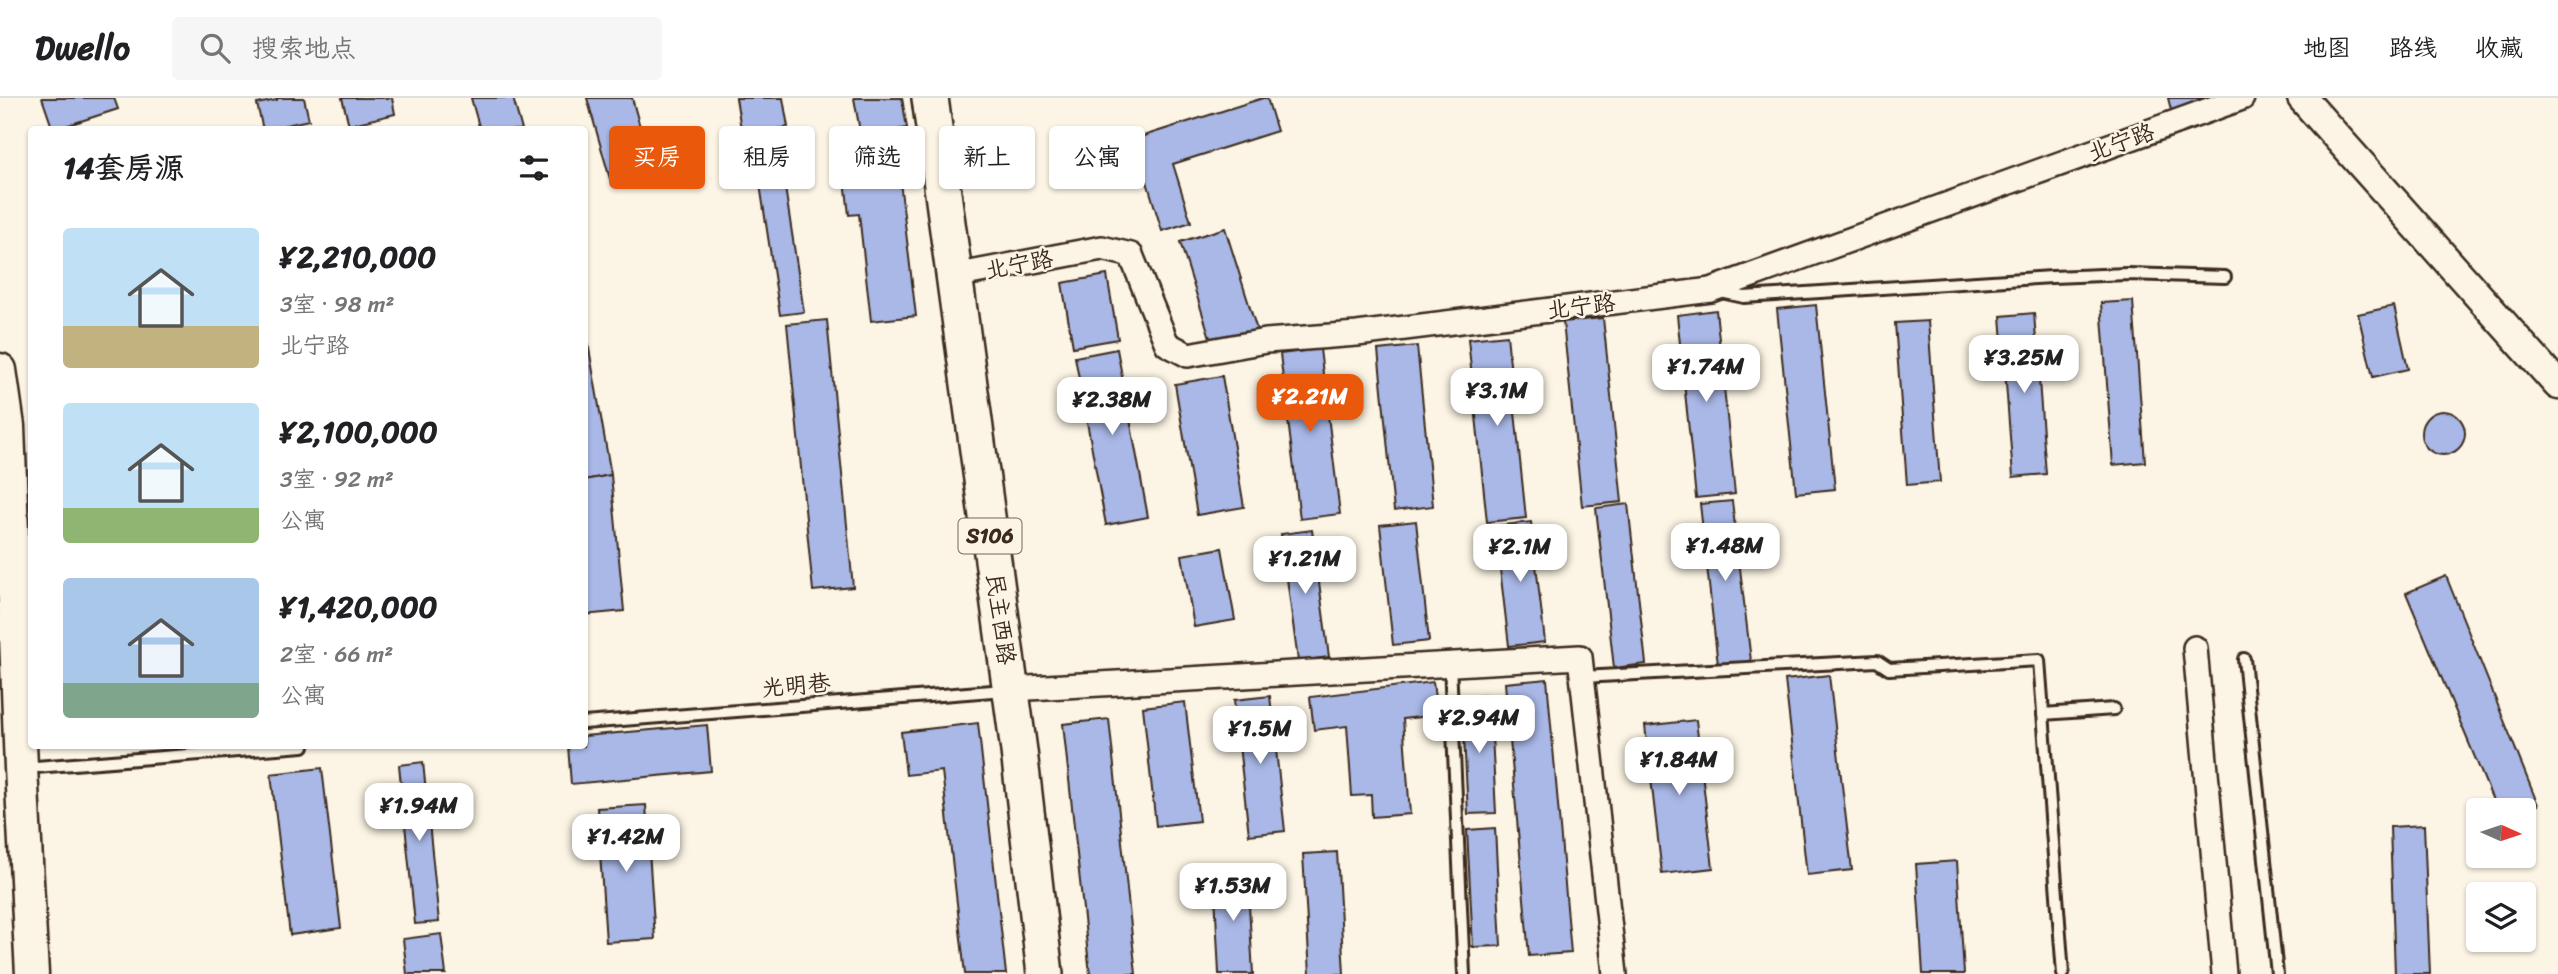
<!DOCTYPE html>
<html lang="zh">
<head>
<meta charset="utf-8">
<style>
	:root { --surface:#fff; --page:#f6f6f6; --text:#202124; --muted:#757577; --line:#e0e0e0; --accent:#ea580c }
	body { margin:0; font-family:Sriracha,"LXGW WenKai TC",sans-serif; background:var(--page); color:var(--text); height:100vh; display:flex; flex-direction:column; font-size:26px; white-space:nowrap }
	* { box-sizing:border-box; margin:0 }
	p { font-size:23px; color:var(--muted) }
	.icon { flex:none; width:38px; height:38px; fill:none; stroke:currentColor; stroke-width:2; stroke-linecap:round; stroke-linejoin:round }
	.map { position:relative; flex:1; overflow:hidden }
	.sheet { position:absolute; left:28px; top:28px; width:560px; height:623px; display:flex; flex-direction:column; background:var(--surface); border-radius:7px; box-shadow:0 2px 5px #0004 }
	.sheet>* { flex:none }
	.guide { position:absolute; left:609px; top:28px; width:665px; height:63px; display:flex; gap:14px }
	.needle { width:46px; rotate:93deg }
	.buttons { position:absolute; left:2466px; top:700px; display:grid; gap:14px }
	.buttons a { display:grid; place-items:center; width:70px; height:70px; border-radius:7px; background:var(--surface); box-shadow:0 2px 5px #0004; font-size:35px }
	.price { position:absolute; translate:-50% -60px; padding:0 16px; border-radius:14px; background:#fff; color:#222; font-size:23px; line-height:46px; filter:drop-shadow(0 2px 4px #0008) }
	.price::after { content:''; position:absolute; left:50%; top:42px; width:21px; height:16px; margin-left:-10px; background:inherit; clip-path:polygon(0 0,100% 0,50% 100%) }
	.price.active { background:var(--accent); color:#fff }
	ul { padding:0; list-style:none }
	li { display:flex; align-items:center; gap:21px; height:175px; padding:0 35px }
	li span { display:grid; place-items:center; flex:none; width:196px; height:140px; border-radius:7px; color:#555 }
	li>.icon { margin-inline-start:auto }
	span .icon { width:84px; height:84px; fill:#fffc; stroke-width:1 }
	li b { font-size:30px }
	h2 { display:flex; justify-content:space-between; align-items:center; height:84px; padding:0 35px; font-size:30px }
	.pill { padding:0 24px; border-radius:7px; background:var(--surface); box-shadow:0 2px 5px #0004; font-size:24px; line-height:63px }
	.pill.active { background:var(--accent); color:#fff }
	header { display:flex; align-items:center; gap:42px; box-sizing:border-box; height:98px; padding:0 35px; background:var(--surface); border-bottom:2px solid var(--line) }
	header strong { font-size:33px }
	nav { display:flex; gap:38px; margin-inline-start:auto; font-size:24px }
	.search { width:490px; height:63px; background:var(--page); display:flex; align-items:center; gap:18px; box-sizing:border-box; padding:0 24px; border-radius:7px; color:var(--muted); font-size:26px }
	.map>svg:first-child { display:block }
</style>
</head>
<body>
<header>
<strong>Dwello</strong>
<div class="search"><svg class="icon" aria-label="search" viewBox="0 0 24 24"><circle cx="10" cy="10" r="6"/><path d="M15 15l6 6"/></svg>搜索地点</div>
<nav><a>地图</a><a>路线</a><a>收藏</a></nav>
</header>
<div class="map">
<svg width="2558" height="876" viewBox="0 0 2558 876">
	<rect width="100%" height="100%" fill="#fcf5e5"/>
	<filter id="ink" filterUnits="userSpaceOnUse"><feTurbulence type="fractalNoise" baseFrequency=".0143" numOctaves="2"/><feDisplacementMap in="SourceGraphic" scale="14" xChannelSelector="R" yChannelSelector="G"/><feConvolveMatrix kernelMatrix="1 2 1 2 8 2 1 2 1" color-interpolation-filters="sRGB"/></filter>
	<g filter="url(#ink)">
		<g fill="#a9b8e7" stroke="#3b2a1e" stroke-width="2">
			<polygon points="42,0 114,0 118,11 53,32"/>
			<polygon points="277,0 304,0 309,22 263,32 257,6 277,2"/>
			<polygon points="342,0 392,0 395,16 349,27"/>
			<polygon points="471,0 513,0 522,32 480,32"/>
			<polygon points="587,0 632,0 651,69 610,81"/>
			<polygon points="736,0 783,0 788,29 742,37"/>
			<polygon points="854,0 902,0 907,30 861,39"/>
			<polygon points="1263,0 1267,0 1277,33 1173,66 1191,124 1162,133 1134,41"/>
			<polygon points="2168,0 2211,0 2172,16"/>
			<polygon points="897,58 916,218 871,223 859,116 849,117 843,64"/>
			<polygon points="781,63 804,214 780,217 757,67"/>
			<polygon points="1225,130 1257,232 1212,246 1180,144"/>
			<polygon points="1107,177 1118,241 1073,249 1062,185"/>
			<polygon points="2133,203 2145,364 2113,367 2101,205"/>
			<polygon points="1816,207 1835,391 1796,395 1777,211"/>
			<polygon points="2394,208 2408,271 2373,279 2358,216"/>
			<polygon points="1716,212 1735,396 1696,400 1677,217"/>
			<polygon points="2034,215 2046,376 2013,379 2001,218"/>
			<polygon points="1603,220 1622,404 1582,408 1563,224"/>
			<polygon points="584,222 611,377 584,382"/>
			<polygon points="827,222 853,489 813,493 787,226"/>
			<polygon points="1928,223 1940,384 1907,387 1895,225"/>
			<polygon points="1507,237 1526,420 1487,424 1468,241"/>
			<polygon points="1417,248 1433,408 1394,413 1378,252"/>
			<polygon points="1117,251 1148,419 1106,427 1075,259"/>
			<polygon points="1320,251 1340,416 1300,421 1280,256"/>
			<polygon points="1222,278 1244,409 1197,417 1175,286"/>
			<circle cx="2443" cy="335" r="22"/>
			<polygon points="611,377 624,513 584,517 584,382"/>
			<polygon points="1732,403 1751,563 1718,567 1700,406"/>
			<polygon points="1628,406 1646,566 1614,570 1596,410"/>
			<polygon points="1416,423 1429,543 1393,547 1380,427"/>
			<polygon points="1531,424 1545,544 1509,548 1495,428"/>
			<polygon points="1312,432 1329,559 1298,563 1281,436"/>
			<polygon points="1222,450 1235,522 1194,529 1182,457"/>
			<polygon points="2446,478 2538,707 2524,714 2497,712 2406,495"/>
			<polygon points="1829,577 1852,772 1807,777 1785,582"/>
			<polygon points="1547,581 1571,855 1529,858 1505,585"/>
			<polygon points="1433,584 1437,617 1403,621 1410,716 1372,719 1371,697 1352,698 1347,628 1314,632 1310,599"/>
			<polygon points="1490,597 1496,715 1468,716 1462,599"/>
			<polygon points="1270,598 1285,733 1249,737 1234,602"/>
			<polygon points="1185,604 1199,723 1156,728 1143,609"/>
			<polygon points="1109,621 1136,876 1090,876 1063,626"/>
			<polygon points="1696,622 1713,770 1662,776 1645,628"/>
			<polygon points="978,625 1006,876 965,876 942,673 906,677 901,634"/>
			<polygon points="707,627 711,673 571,686 568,648 584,648 584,638"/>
			<polygon points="423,664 439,824 415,826 399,667"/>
			<polygon points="322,670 341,830 290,837 271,676"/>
			<polygon points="646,707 655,841 606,844 597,710"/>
			<polygon points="2424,727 2430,876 2395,876 2390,729"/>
			<polygon points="1495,730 1501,848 1473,849 1467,732"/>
			<polygon points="1337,754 1344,876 1310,876 1303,756"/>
			<polygon points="1957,763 1964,876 1923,876 1916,766"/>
			<polygon points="1247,773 1253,876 1219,876 1214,775"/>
			<polygon points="441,836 446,876 407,876 403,841"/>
		</g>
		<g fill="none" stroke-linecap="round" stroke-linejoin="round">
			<g stroke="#3b2a1e" stroke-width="16">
				<g id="service">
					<polyline points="1721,194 1744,199 2052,179 2127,176 2225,179"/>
					<polyline points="2244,561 2277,876"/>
					<polyline points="1450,566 1464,876"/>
					<polyline points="1582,579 1877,563 1889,571 2039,562 2063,876"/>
					<polyline points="2043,616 2114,611"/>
					<polyline points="584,625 1005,592"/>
					<polyline points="23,670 303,648"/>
				</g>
			</g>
			<g stroke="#3b2a1e" stroke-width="28">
				<g id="minor">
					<polyline points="954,178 1102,150 1131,157 1167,246 1188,257 1266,243 1357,236 1711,192 2242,0"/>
					<polyline points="2195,550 2224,876"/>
					<polyline points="1011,591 1580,559 1615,876"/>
				</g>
			</g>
			<g stroke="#3b2a1e" stroke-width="33">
				<polyline id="tertiary" points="2302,0 2558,287"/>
			</g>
			<g stroke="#3b2a1e" stroke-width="37">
				<polyline id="secondary" points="0,272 8,328 21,670 32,876"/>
			</g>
			<g stroke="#3b2a1e" stroke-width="40">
				<polyline id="primary" points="930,0 1019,653 1045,876"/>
			</g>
			<use href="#service" stroke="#fcf5e5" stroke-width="10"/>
			<use href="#minor" stroke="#fcf5e5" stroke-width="23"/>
			<use href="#tertiary" stroke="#fcf5e5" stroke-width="28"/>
			<use href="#secondary" stroke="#fcf5e5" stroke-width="32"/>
			<use href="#primary" stroke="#fcf5e5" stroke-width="35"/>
		</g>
	</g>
	<g text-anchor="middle" stroke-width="5" stroke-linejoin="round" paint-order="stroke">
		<rect fill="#fcf5e5" stroke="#75675a" stroke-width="2" x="958.5" y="420.5" width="63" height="35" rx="5"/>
		<g font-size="21" font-weight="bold" fill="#3b2a1e">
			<text x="990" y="445">S106</text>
		</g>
		<g font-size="23" fill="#3b2a1e" stroke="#fcf5e5">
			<text transform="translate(2121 44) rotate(-20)" y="8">北宁路</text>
			<text transform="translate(1019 166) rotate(-11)" y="8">北宁路</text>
			<text transform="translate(1581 208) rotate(-7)" y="8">北宁路</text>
			<text transform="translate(1001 521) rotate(82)" y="8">民主西路</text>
			<text transform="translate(796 587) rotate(-5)" y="8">光明巷</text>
		</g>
	</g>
</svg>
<div class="buttons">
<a><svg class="needle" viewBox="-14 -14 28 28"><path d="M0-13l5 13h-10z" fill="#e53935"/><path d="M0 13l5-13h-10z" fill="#757577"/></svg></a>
<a><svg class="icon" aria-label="layers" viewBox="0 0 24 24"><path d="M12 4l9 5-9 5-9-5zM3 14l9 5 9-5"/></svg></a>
</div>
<b class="price" style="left:2024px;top:297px">¥3.25M</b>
<b class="price" style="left:1706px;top:306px">¥1.74M</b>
<b class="price" style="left:1497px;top:330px">¥3.1M</b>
<b class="price active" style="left:1310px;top:336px">¥2.21M</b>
<b class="price" style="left:1112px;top:339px">¥2.38M</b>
<b class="price" style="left:1725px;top:485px">¥1.48M</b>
<b class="price" style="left:1520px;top:486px">¥2.1M</b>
<b class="price" style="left:1305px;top:498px">¥1.21M</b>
<b class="price" style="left:1479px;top:657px">¥2.94M</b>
<b class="price" style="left:1260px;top:668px">¥1.5M</b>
<b class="price" style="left:1679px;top:699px">¥1.84M</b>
<b class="price" style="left:419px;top:745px">¥1.94M</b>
<b class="price" style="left:626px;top:776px">¥1.42M</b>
<b class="price" style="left:1233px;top:825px">¥1.53M</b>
<div class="guide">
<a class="pill active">买房</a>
<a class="pill">租房</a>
<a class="pill">筛选</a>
<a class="pill">新上</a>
<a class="pill">公寓</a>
</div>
<section class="sheet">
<h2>14套房源<svg class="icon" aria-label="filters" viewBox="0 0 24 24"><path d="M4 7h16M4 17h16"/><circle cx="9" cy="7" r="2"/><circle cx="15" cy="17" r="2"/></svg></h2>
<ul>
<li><span style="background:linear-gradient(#bfe0f5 70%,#c2b280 0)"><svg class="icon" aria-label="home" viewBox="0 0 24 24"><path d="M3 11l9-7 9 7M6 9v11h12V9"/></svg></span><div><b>¥2,210,000</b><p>3室 · 98 m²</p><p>北宁路</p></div></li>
<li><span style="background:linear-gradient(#bfe0f5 75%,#8fb573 0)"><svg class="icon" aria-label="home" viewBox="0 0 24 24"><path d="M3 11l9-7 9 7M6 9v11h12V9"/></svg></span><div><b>¥2,100,000</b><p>3室 · 92 m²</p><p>公寓</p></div></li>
<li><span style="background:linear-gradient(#a9c7e8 75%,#7fa58c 0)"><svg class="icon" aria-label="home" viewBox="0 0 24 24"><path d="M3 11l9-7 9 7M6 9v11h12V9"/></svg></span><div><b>¥1,420,000</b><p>2室 · 66 m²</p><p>公寓</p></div></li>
</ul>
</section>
</div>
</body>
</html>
